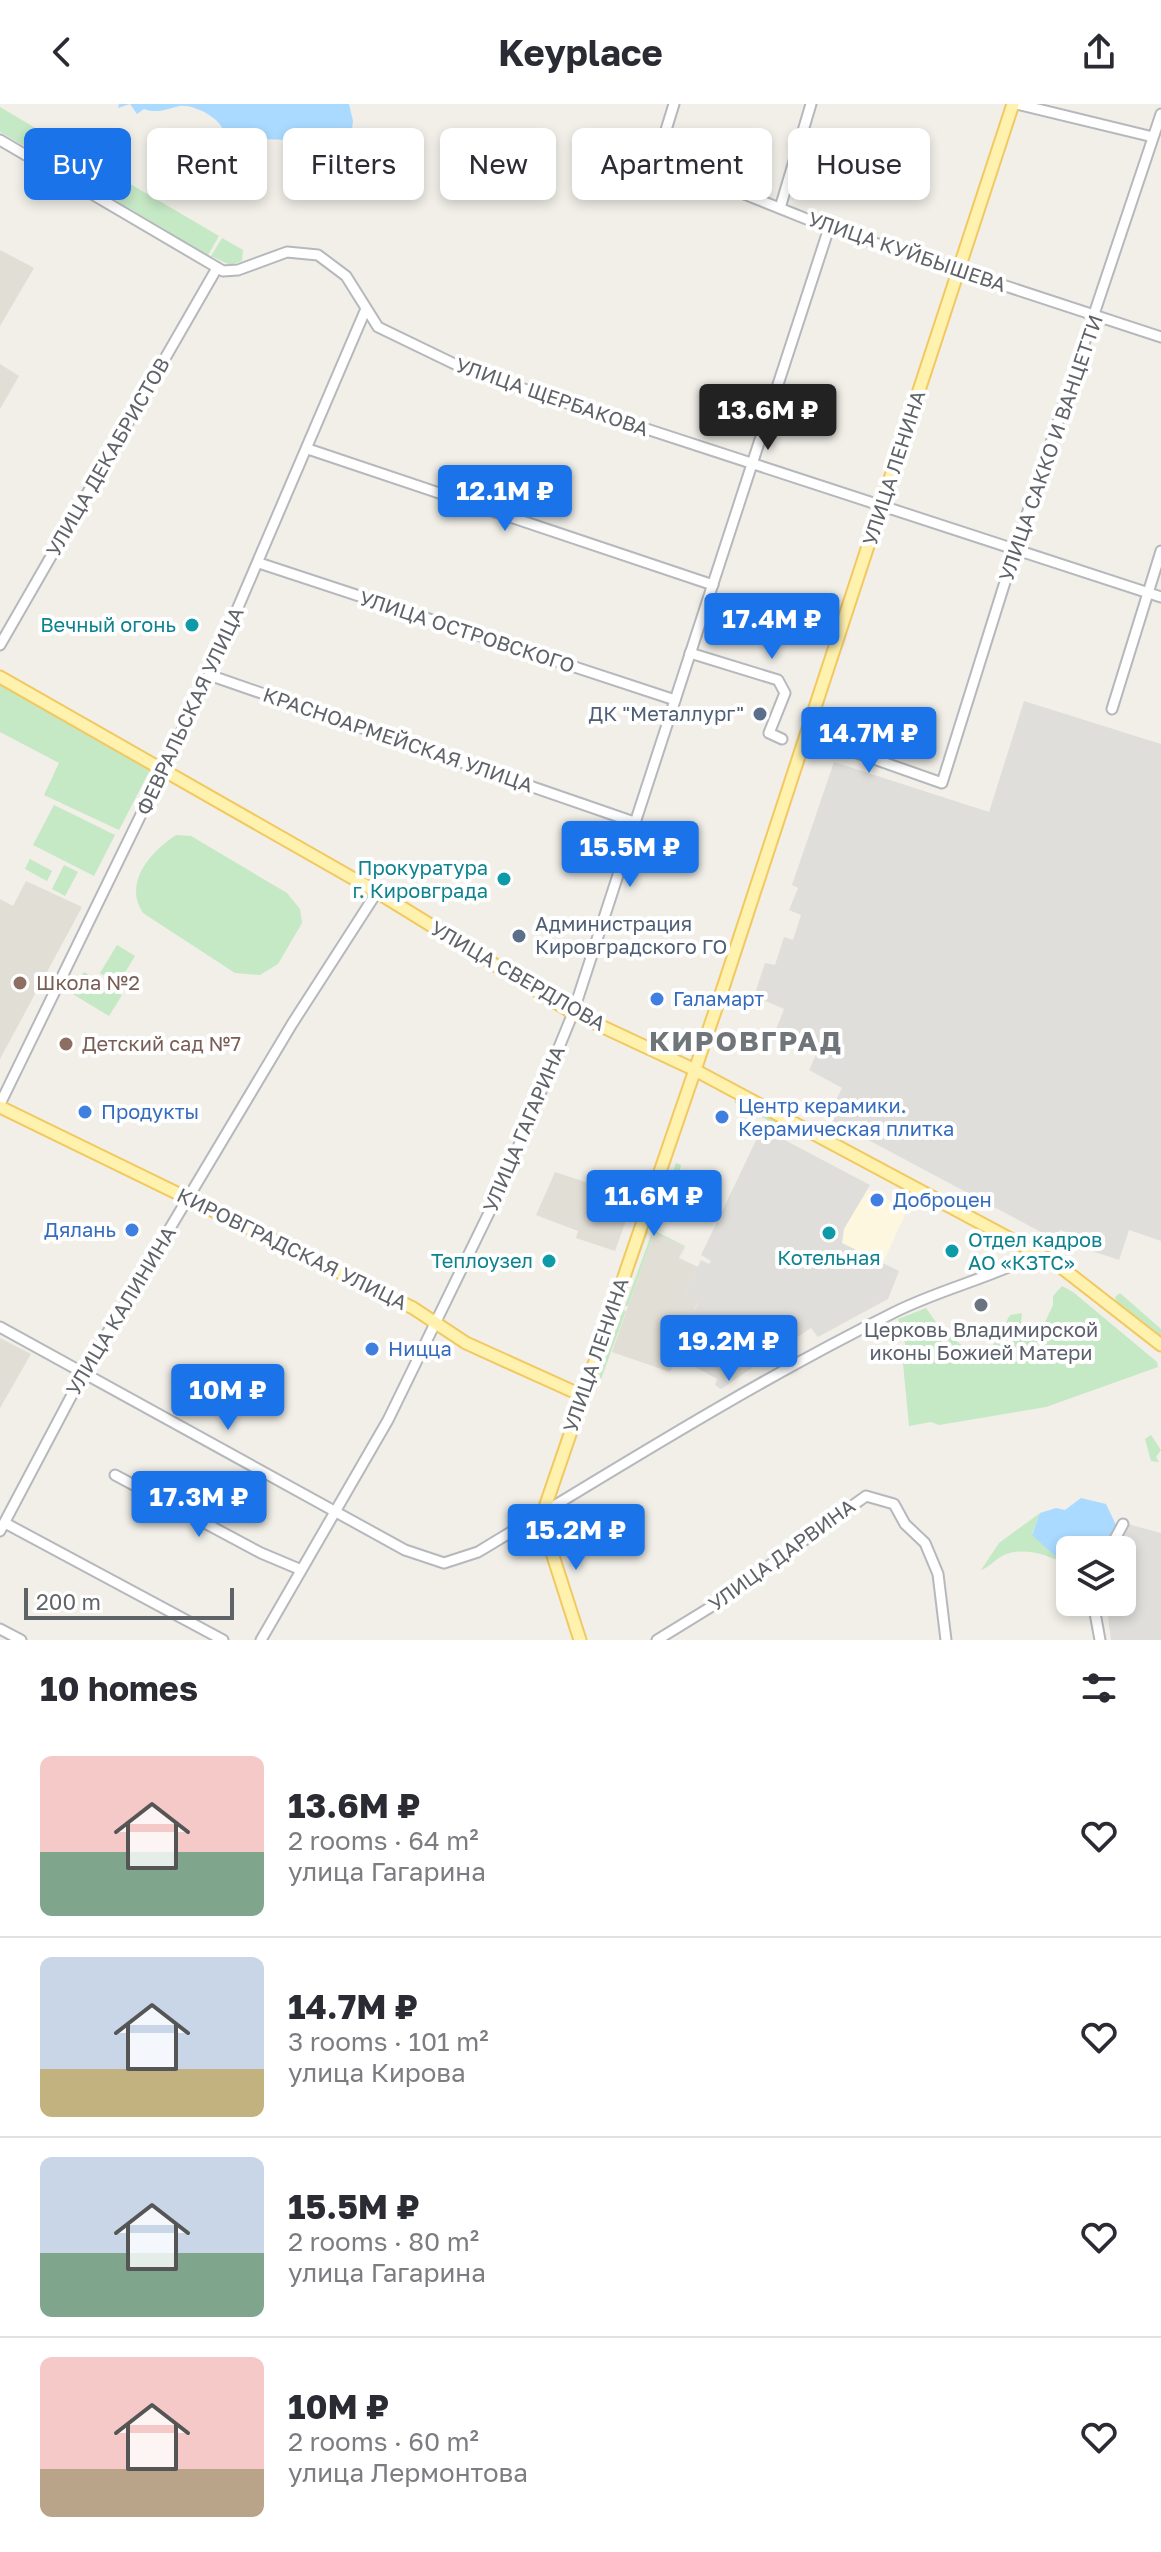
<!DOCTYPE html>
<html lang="en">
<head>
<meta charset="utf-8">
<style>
	:root { --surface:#fff; --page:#f2f2f3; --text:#2b2b33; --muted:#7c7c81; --line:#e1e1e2; --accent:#1a73e8 }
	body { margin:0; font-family:"Golos Text",sans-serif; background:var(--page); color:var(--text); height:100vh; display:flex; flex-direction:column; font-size:30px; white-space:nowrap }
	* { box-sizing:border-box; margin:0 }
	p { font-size:26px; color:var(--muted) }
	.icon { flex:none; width:44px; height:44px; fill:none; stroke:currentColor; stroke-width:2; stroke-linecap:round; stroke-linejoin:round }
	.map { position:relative; height:1536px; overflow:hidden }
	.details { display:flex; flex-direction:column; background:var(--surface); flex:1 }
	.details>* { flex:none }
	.guide { position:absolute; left:24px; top:24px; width:1114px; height:72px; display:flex; gap:16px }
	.fabs { position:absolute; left:1056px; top:1432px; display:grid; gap:16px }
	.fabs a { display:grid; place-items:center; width:80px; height:80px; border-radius:12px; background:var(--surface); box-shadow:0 4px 12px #0003; font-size:40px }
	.scale { position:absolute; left:24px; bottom:20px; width:210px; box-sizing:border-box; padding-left:8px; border:4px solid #5f6368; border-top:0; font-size:22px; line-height:28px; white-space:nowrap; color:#5f6368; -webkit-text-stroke:6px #fff; paint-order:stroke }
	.price { position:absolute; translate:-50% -68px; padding:0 18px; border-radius:8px; background:var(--accent); color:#fff; font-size:26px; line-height:52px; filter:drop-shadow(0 2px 4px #0008) }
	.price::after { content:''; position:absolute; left:50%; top:48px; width:24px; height:18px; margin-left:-12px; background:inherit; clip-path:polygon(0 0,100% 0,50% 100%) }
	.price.active { background:#222; color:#fff }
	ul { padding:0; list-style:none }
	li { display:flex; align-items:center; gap:24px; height:200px; padding:0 40px }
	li+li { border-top:2px solid var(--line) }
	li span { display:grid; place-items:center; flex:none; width:224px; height:160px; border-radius:12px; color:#555 }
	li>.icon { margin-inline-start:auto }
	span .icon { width:96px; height:96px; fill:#fffc; stroke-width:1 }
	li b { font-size:34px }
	h2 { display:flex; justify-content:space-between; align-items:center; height:96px; padding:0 40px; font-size:34px }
	.chip { padding:0 28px; border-radius:12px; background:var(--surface); box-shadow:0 4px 12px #0003; font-size:28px; line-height:72px }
	.chip.active { background:var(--accent); color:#fff }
	header { display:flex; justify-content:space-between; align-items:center; height:104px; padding:0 40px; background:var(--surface); font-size:36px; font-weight:700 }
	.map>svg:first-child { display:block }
</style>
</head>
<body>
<header><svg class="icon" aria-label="back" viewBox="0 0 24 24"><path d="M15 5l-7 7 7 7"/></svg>Keyplace<svg class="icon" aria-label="share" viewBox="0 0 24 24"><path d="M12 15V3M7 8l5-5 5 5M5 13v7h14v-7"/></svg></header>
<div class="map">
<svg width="1161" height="1536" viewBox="0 0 1161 1536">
	<rect width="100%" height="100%" fill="#f1efe8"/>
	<polygon fill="#fef7e0" points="868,1085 907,1106 883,1159 842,1139 843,1125"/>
	<g fill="#e0deda">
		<polygon points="1024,597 1161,640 1161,1137 1129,1126 1119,1156 1092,1147 1091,1136 1060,1126 1054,1135 827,1014 842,984 809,966 816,951 773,933 784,905 754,892 765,859 775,861 784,833 793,836 801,811 789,806 798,784 792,781 834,658 989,708"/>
		<polygon points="762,1024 870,1081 844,1125 842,1139 899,1167 888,1195 818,1233 811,1224 721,1285 715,1281 717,1275 672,1250 698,1199 684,1191 701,1156 709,1160 711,1157 701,1151"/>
		<polygon points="1128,1420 1161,1429 1161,1536 1111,1536 1106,1498 1122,1498 1122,1446 1114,1446"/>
	</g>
	<g fill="#e1ded6">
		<polygon points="0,146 34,164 0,222"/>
		<polygon points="0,260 19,272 0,305"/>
		<polygon points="26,777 82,803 0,955 0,795 13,802"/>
		<polygon points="555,1068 634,1094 615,1147 576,1134 578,1127 536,1111"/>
		<polygon points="654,1129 684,1142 679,1154 698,1163 684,1191 698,1198 673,1249 677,1252 670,1268 612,1248"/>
		<polygon points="0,1234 31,1250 0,1304"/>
	</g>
	<g fill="#c5e8c5">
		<polygon points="0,3 54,35 43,53 0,28"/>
		<polygon points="57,37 219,132 208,151 46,55"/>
		<polygon points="222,134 243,146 242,157 230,161 211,152"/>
		<polygon points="0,580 151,664 119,726 44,691 59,659 0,628"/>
		<polygon points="54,701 115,731 94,772 33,741"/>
		<path d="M176 731 191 732 287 789 300 805 302 819 278 860 260 871 235 869 143 809C123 779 150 748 176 731Z"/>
		<polygon points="30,755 52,767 47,777 25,765"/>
		<polygon points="64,761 78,768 65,792 52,785"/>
		<polygon points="117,841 135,852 118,880 100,869"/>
		<polygon points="84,868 122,891 109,912 71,889"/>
		<polygon points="738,994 788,1022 789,1023 784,1025 737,1000 734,998"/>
		<polygon points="676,1059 681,1061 679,1071 682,1073 669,1109 656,1116"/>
		<polygon points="645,1126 648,1128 600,1259 630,1173 628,1169"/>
		<polygon points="653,1126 685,1142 680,1155 684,1142 654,1129 628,1202 625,1202"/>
		<polygon points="1062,1182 1073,1188 1157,1258 1158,1263 1046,1303 939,1321 931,1318 909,1322 903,1259 908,1250 898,1215 926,1204 940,1224 942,1243 949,1239 948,1230 983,1259 1010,1211 1022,1209 1021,1220 1041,1227 1053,1201 1053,1192"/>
		<polygon points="1120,1189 1161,1225 1161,1234 1117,1199 1115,1193"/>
		<polygon points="623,1206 626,1207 601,1275 598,1274"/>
		<polygon points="1151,1331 1161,1346 1156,1353 1159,1358 1151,1357 1145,1335"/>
		<path d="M1040 1409 1032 1430 1064 1460C1048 1450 1021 1442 1002 1452 994 1456 990 1463 981 1466L999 1439Z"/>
	</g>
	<g fill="#aadaff">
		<path d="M119 0H349L353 17 351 32 337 40 334 48 356 59 362 81 349 74 350 94 343 77 329 74 319 59 309 53 315 47 313 44 292 36 260 35 223 27C221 14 193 0 180 2 166 5 158 10 144 5L137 10 130 0 118 4Z"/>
		<polygon points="1081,1394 1106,1400 1117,1423 1103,1446 1070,1446 1070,1461 1064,1460 1032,1431 1040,1409 1056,1404 1065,1406"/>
	</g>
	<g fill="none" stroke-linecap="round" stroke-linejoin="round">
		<g stroke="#b5b8bc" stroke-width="13">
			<g id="minor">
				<polyline points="674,0 657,55 829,124 1161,233"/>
				<polyline points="1017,0 1153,33"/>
				<polyline points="0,36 223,167 238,166 287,148 318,151 346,172 378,223 469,267 1161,493"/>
				<polyline points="780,104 811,0"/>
				<polyline points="308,345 713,481"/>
				<polyline points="259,459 675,596"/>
				<polyline points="0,541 217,164"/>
				<polyline points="690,549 778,576 785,589 769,629 782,635"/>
				<polyline points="209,571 634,718"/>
				<polyline points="1112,605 1161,447"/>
				<polyline points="806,631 942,679 1015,446 1161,10"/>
				<polyline points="0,1000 209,571 365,207"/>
				<path d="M0 1223 405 1446 444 1459 478 1448C614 1366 750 1280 893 1209 940 1185 992 1174 1039 1149"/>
				<polyline points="115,1371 261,1449 299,1465"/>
				<polyline points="5,1419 223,1536"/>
				<polyline points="0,1427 84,1268 292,920 377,788"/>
				<polyline points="1109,1446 1123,1420"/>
				<polyline points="1093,1498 1100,1536"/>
				<polyline points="0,1525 21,1536"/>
				<polyline points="261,1536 388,1316 503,1080 573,909 829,124"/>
				<polyline points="657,1536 714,1501 866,1392 894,1400 905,1420 925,1439 938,1470 946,1536"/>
			</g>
		</g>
		<g stroke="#f2c960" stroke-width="15">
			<g id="major">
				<polyline points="0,573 377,788 573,909 693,965 1057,1160 1161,1241"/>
				<polyline points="0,1003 413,1204 466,1239 581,1291"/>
				<polyline points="580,1536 546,1430 543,1409 722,887 1013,0"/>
			</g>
		</g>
		<use href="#minor" stroke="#fff" stroke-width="9"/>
		<use href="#major" stroke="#fff2af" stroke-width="11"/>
	</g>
	<g fill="#0f9aa8" stroke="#fff" stroke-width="3">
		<circle cx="192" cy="521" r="8"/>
		<circle cx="504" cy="775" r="8"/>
		<circle cx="829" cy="1129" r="8"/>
		<circle cx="952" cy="1147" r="8"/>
		<circle cx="549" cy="1157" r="8"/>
	</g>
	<g fill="#5c6f8a" stroke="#fff" stroke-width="3">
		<circle cx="760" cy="610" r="8"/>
		<circle cx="519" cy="832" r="8"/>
	</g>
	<g fill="#8d6e63" stroke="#fff" stroke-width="3">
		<circle cx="20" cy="879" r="8"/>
		<circle cx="66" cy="940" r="8"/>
	</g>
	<g fill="#3f7fe0" stroke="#fff" stroke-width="3">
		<circle cx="657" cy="895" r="8"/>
		<circle cx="85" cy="1008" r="8"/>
		<circle cx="722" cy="1013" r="8"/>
		<circle cx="877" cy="1096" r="8"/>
		<circle cx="132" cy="1126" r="8"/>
		<circle cx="372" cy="1245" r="8"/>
	</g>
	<circle fill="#6b7280" stroke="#fff" stroke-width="3" cx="981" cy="1201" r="8"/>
	<g text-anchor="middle" stroke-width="8" stroke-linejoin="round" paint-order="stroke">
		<g font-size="20" fill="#5f6368" stroke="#fff">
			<text transform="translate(907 148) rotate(19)" y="7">УЛИЦА КУЙБЫШЕВА</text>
			<text transform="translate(552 293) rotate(19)" y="7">УЛИЦА ЩЕРБАКОВА</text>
			<text transform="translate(1051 344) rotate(-71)" y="7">УЛИЦА САККО И ВАНЦЕТТИ</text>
			<text transform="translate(108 353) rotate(-60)" y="7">УЛИЦА ДЕКАБРИСТОВ</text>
			<text transform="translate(894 364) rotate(-72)" y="7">УЛИЦА ЛЕНИНА</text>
			<text transform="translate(467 528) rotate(18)" y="7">УЛИЦА ОСТРОВСКОГО</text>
			<text transform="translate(190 607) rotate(-65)" y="7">ФЕВРАЛЬСКАЯ УЛИЦА</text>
			<text transform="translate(398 636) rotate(19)" y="7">КРАСНОАРМЕЙСКАЯ УЛИЦА</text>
			<text transform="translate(518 872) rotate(30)" y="7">УЛИЦА СВЕРДЛОВА</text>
			<text transform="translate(524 1025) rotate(-67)" y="7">УЛИЦА ГАГАРИНА</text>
			<text transform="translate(292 1145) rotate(26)" y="7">КИРОВГРАДСКАЯ УЛИЦА</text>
			<text transform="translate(121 1207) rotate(-59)" y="7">УЛИЦА КАЛИНИНА</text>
			<text transform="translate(596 1251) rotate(-71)" y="7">УЛИЦА ЛЕНИНА</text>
			<text transform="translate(782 1451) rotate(-36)" y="7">УЛИЦА ДАРВИНА</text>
		</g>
		<g font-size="20" fill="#0d838f" stroke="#fff" text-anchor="end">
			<text x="176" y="528">Вечный огонь</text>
			<text x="488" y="771">Прокуратура<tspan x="488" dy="23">г. Кировграда</tspan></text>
			<text x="968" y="1143" text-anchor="start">Отдел кадров<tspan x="968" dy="23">АО «КЗТС»</tspan></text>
			<text x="829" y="1161" text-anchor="middle">Котельная</text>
			<text x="533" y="1164">Теплоузел</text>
		</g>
		<g font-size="20" fill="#4e5e75" stroke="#fff" text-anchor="end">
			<text x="744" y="617">ДК "Металлург"</text>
			<text x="535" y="827" text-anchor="start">Администрация<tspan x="535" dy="23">Кировградского ГО</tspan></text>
		</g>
		<g font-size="20" fill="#785e54" stroke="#fff" text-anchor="start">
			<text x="36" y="886">Школа №2</text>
			<text x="82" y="947">Детский сад №7</text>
		</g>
		<g font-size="20" fill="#366cbe" stroke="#fff" text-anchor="start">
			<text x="673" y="902">Галамарт</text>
			<text x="738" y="1009">Центр керамики.<tspan x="738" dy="23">Керамическая плитка</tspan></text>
			<text x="101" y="1015">Продукты</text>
			<text x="893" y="1103">Доброцен</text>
			<text x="116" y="1133" text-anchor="end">Дялань</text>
			<text x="388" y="1252">Ницца</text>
		</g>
		<g font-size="20" fill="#5b616d" stroke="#fff">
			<text x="981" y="1233">Церковь Владимирской<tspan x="981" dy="23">иконы Божией Матери</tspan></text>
		</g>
		<g font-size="28" font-weight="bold" letter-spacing="2" fill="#70757a" stroke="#fff">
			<text x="746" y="947">КИРОВГРАД</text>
		</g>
	</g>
</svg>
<div class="fabs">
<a><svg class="icon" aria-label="layers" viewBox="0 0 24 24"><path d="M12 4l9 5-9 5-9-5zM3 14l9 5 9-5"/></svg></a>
</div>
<div class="scale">200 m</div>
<b class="price active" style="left:768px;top:348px">13.6M ₽</b>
<b class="price" style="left:505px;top:429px">12.1M ₽</b>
<b class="price" style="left:772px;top:557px">17.4M ₽</b>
<b class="price" style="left:869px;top:671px">14.7M ₽</b>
<b class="price" style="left:630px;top:785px">15.5M ₽</b>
<b class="price" style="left:654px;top:1134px">11.6M ₽</b>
<b class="price" style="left:729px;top:1279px">19.2M ₽</b>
<b class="price" style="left:228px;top:1328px">10M ₽</b>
<b class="price" style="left:199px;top:1435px">17.3M ₽</b>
<b class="price" style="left:576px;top:1468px">15.2M ₽</b>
<div class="guide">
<a class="chip active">Buy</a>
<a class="chip">Rent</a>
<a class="chip">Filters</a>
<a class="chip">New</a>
<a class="chip">Apartment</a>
<a class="chip">House</a>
</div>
</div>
<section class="details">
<h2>10 homes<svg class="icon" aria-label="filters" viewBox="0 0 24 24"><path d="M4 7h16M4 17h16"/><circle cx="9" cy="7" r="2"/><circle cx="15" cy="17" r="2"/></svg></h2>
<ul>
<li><span style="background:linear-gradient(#f6c9c9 60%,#7fa58c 0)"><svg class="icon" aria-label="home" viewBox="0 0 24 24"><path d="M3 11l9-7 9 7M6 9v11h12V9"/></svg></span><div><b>13.6M ₽</b><p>2 rooms · 64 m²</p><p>улица Гагарина</p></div><svg class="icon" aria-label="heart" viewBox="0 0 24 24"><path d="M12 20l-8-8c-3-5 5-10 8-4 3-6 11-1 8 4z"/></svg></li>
<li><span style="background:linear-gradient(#c9d6e8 70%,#c2b280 0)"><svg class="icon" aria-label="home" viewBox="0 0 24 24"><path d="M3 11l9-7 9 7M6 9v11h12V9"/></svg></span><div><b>14.7M ₽</b><p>3 rooms · 101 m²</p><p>улица Кирова</p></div><svg class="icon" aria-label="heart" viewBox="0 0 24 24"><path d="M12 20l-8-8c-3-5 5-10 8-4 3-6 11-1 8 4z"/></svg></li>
<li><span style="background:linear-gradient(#c9d6e8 60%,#7fa58c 0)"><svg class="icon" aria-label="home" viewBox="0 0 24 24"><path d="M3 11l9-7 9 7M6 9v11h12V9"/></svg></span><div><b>15.5M ₽</b><p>2 rooms · 80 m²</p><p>улица Гагарина</p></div><svg class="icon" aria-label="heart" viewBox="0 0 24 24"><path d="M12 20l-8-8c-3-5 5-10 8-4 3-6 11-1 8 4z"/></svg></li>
<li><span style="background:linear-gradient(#f6c9c9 70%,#b9a48a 0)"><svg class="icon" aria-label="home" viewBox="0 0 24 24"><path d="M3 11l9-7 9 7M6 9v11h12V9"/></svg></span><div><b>10M ₽</b><p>2 rooms · 60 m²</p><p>улица Лермонтова</p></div><svg class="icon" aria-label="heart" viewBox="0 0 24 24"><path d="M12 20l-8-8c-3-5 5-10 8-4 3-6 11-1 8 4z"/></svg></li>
</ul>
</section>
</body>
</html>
